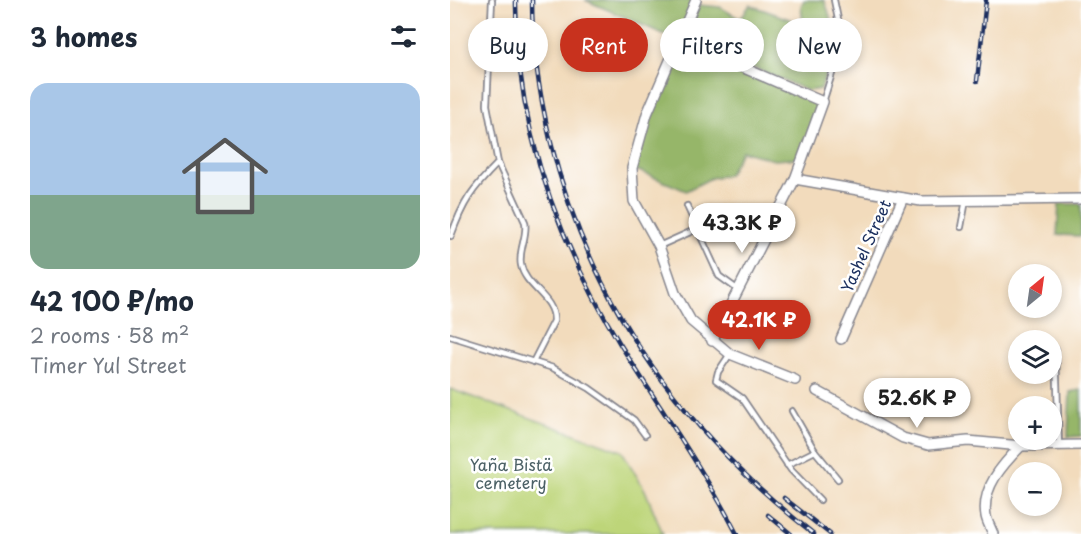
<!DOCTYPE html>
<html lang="en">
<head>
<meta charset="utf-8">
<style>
	:root { --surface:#fff; --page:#f6f6f7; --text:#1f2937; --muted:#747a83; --line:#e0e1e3; --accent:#c8321e }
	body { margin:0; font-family:"Playpen Sans",sans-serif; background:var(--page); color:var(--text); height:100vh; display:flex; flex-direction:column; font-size:22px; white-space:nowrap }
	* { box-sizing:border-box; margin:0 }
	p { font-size:20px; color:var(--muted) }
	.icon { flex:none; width:33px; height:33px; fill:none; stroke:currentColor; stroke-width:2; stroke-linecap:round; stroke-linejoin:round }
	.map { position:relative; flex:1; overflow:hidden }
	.panel { display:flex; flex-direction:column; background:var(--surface); width:450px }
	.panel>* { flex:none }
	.guide { position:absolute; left:18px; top:18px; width:522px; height:54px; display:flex; gap:12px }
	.needle { width:39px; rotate:29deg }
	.controls { position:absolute; left:558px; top:264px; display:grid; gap:12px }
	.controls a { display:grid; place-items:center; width:54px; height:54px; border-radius:50%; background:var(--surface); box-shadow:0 3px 9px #0003; font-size:30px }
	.price { position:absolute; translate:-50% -51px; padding:0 14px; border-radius:21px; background:#fff; color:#222; font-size:20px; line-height:39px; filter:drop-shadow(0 2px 3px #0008) }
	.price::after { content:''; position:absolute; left:50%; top:36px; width:18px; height:14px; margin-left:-9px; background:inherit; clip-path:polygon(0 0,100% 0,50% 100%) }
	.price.active { background:var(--accent); color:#fff }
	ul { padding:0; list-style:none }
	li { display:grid; align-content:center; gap:12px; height:318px; padding:0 30px }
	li+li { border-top:2px solid var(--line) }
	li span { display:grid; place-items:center; height:186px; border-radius:18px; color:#555 }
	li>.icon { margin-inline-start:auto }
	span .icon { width:108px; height:108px; fill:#fffc; stroke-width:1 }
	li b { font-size:26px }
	h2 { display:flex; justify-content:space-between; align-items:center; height:72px; padding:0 30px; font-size:26px }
	.chip { padding:0 21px; border-radius:27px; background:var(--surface); box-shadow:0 3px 9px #0003; font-size:21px; line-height:54px }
	.chip.active { background:var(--accent); color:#fff }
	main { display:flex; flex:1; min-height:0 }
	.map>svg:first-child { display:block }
</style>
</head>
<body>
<main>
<section class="panel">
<h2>3 homes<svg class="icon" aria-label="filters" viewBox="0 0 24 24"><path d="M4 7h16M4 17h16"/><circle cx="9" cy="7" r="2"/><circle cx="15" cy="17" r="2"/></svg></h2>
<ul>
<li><span style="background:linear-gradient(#a9c7e8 60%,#7fa58c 0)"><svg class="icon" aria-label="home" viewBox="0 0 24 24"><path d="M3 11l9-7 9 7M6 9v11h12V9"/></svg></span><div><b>42 100 ₽/mo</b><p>2 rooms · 58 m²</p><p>Timer Yul Street</p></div></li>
</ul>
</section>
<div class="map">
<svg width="631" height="534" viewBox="0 0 631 534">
	<rect width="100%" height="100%" fill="#fff"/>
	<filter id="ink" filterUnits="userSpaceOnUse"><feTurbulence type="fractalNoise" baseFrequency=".0167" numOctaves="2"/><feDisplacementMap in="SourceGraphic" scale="12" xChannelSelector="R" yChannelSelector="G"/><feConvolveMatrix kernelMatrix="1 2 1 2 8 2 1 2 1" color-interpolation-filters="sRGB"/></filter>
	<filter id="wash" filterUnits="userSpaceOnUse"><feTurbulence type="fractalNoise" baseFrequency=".008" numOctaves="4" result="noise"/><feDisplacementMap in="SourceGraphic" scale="24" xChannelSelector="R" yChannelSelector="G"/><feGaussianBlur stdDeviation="1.35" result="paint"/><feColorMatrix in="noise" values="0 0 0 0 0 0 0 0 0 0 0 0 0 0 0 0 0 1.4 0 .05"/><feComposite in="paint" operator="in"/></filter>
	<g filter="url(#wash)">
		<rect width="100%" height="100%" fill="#f2dbbc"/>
		<polygon fill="#bdd579" stroke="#6c826c" stroke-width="1.5" points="0,389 172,451 195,490 213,534 0,534"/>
		<g fill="#96b669" stroke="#587264" stroke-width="1.5">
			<polygon points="135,0 246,0 229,40 373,102 353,158 324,160 292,151 278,175 261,178 236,191 182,168 229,41"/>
			<path d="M354 0H374C390 36 382 54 371 89L358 91 237 39 249 5 270 7 290 19 300 5 353 24 351 6Z"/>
			<polygon points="609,204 631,204 631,236 607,235"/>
			<polygon points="631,390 631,436 618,437 620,392"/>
		</g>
	</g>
	<g filter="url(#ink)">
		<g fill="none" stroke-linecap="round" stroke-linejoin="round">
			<g stroke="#86858d" stroke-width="8">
				<g id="service">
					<path d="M42 0 37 105 48 163 75 222C78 236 68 250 71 265 75 287 105 297 104 321L83 362"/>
					<polyline points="373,102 385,64 390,29 384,0"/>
					<polyline points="237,206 269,276 287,289"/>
					<polyline points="511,227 516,200"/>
					<path d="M1 236C13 202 22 189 48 163"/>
					<polyline points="209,246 247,229"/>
					<polyline points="0,336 103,368 139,388 184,420 195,435"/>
					<polyline points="606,350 609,446"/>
					<polyline points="280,354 268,372 266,380 292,398 341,470 370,500"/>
					<polyline points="342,411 365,451 388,479"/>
					<polyline points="337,465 365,451"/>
				</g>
			</g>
			<g stroke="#86858d" stroke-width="12">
				<g id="minor">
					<polyline points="246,0 197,114 182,168 184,201 209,246 225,293 241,321 280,354 345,380"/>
					<polyline points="229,40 373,102 345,179 262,341"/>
					<polyline points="345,179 471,201 631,199"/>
					<polyline points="391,339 453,198"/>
					<polyline points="367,391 453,438 478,445 518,441 571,446 631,445"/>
					<path d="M543 534C541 528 537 522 536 516 531 488 553 464 571 446"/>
				</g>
			</g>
			<use href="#service" stroke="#fff" stroke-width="4.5"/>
			<use href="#minor" stroke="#fff" stroke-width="9"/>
			<g stroke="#1b2f5e" stroke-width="4.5">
				<g id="rail">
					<path d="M66 0C65 123 107 240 170 344 209 407 253 468 287 534"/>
					<path d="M82 0C82 47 89 93 100 139 139 301 233 432 364 534"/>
					<polyline points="527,81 536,0"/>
					<polyline points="334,498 380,534"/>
					<polyline points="318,515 341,534"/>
				</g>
			</g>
			<use href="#rail" stroke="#fff" stroke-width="2" stroke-dasharray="7" stroke-linecap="butt"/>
		</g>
	</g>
	<g text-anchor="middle" stroke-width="5" stroke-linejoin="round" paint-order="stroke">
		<g font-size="16" fill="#1b2f5e" stroke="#fff">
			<text transform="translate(416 246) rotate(-66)" y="6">Yashel Street</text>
		</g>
		<g font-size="16" fill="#4c6166" stroke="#fff">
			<text x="61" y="471">Yaña Bistä<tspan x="61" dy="18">cemetery</tspan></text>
		</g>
	</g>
</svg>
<div class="controls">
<a><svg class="needle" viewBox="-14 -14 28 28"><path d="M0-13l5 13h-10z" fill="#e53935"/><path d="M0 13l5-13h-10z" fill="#747a83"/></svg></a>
<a><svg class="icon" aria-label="layers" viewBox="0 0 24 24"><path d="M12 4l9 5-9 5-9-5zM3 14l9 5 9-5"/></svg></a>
<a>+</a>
<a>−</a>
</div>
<b class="price" style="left:292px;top:254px">43.3K ₽</b>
<b class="price active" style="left:309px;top:351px">42.1K ₽</b>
<b class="price" style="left:467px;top:429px">52.6K ₽</b>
<div class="guide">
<a class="chip">Buy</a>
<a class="chip active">Rent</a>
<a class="chip">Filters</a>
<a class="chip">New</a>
</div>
</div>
</main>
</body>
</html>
